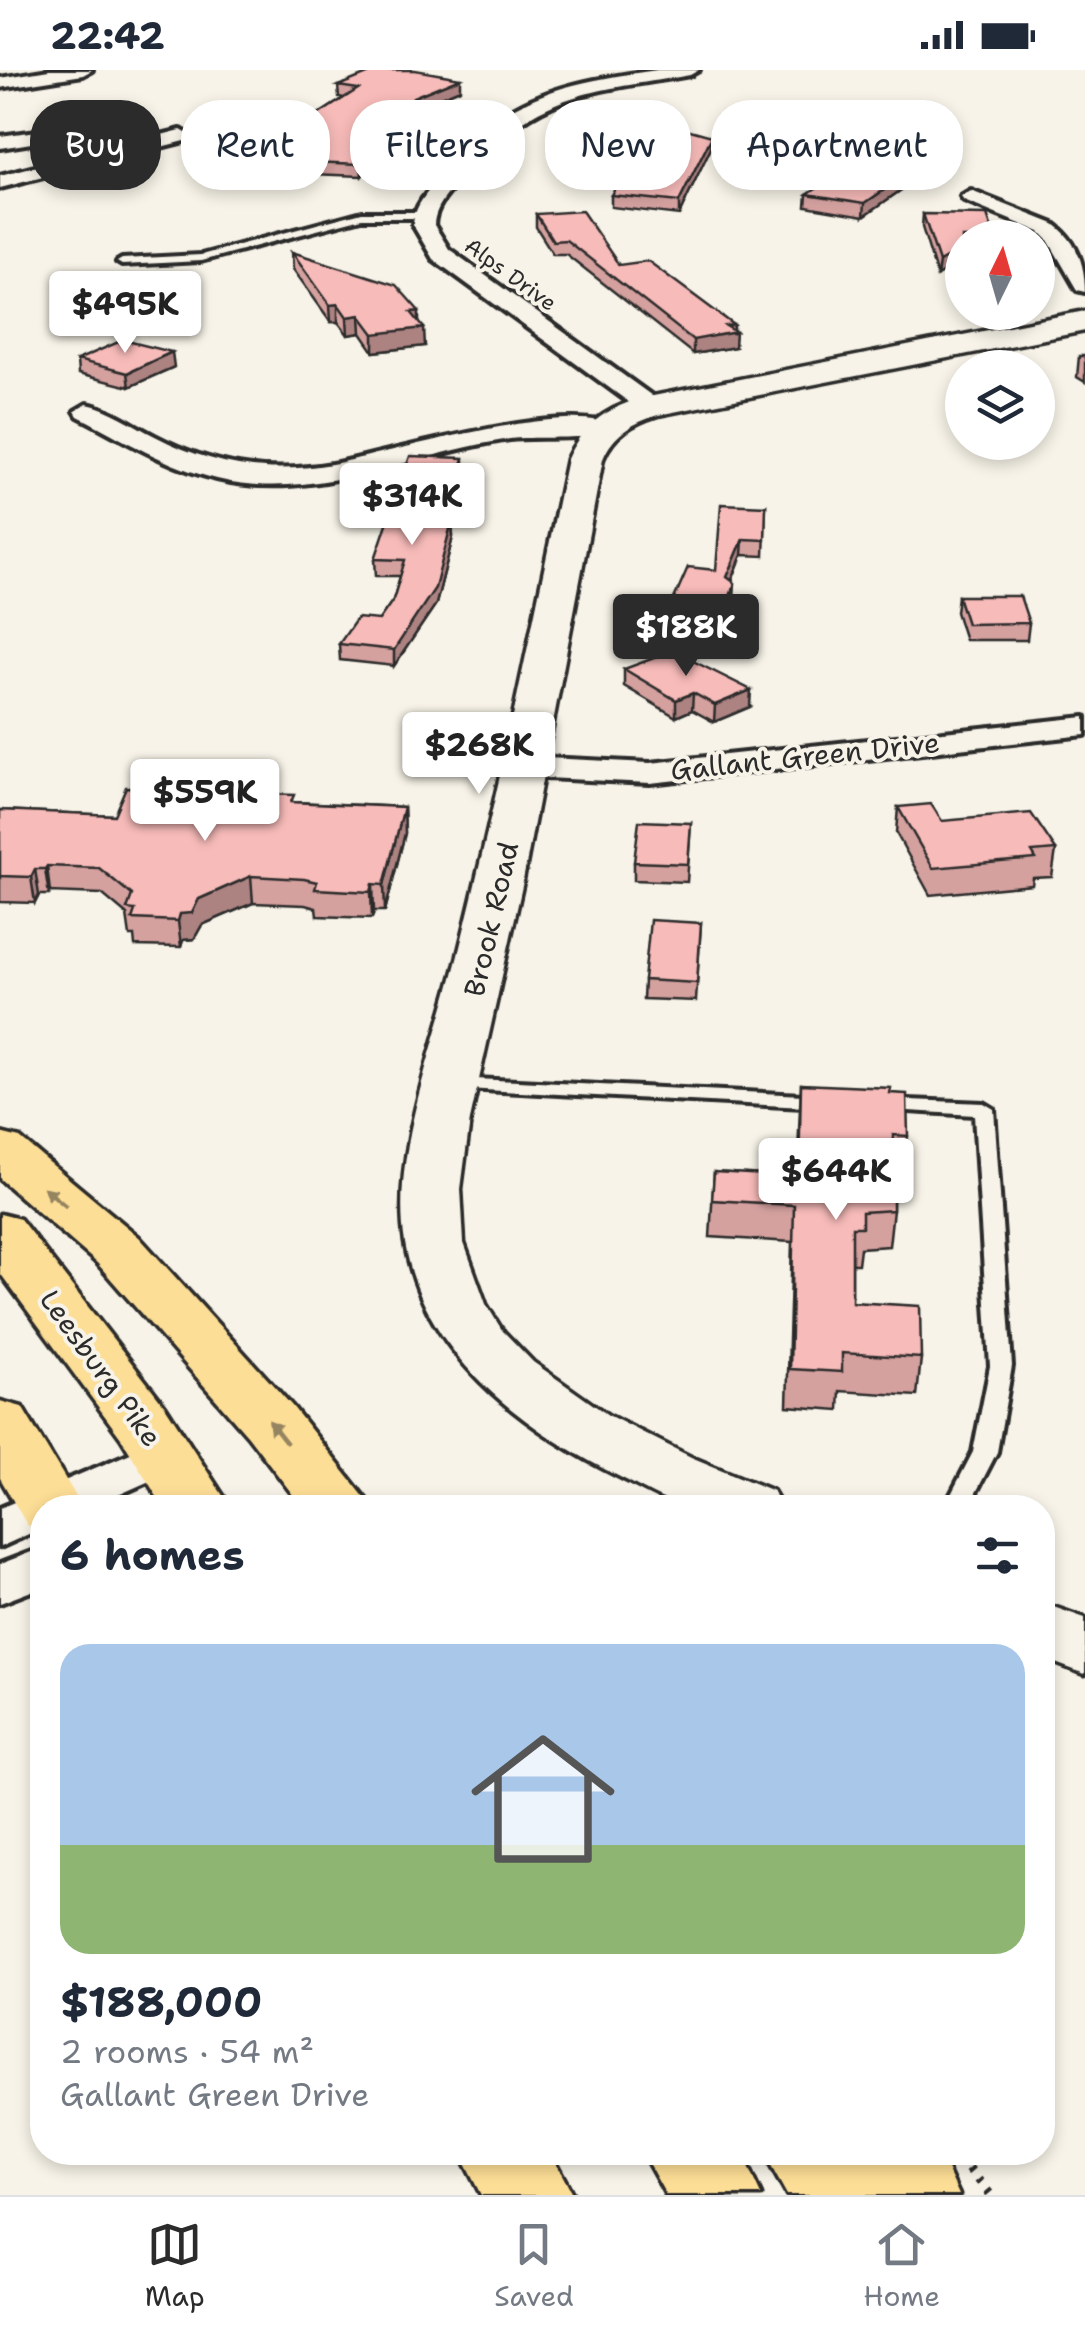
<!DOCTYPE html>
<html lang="en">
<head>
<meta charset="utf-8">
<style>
	:root { --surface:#fff; --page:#f6f6f7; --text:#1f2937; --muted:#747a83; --line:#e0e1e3; --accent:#2b2b2b }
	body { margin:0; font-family:"Shantell Sans",sans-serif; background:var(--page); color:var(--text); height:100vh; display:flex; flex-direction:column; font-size:38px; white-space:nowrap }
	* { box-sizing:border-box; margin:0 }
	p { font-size:32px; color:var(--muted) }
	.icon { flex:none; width:55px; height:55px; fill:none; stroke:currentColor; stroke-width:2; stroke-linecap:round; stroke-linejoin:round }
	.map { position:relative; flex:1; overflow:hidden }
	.drawer { position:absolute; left:30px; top:1425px; width:1025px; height:670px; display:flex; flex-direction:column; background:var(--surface); border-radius:40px; box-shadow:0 5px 15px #0003 }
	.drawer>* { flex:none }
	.banner { position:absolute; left:30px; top:30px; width:1025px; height:90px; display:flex; gap:20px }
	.needle { width:65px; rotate:5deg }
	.tools { position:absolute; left:945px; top:150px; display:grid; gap:20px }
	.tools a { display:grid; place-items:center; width:110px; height:110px; border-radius:50%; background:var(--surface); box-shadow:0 5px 15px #0003; font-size:50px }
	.price { position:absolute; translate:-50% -85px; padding:0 22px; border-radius:10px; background:#fff; color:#222; font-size:32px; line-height:65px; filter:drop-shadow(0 2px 5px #0008) }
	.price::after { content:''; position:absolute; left:50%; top:60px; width:30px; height:22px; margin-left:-15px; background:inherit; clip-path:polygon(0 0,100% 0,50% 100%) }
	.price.current { background:var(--accent); color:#fff }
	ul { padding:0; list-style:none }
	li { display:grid; align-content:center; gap:20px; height:530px; padding:0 30px }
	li+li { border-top:2px solid var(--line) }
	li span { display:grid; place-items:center; height:310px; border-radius:30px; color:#555 }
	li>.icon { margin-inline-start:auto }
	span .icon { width:180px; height:180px; fill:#fffc; stroke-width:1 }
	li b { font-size:42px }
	h2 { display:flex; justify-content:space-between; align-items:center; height:120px; padding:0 30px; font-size:42px }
	.chip { padding:0 35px; border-radius:40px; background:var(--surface); box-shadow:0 5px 15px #0003; font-size:35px; line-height:90px }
	.chip.current { background:var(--accent); color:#fff }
	.status { display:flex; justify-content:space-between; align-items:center; height:70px; padding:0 50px; background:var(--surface); direction:ltr }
	.status svg { height:28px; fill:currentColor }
	.tab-bar { display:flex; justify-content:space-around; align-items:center; height:140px; border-top:2px solid var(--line); background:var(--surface); font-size:28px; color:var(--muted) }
	.tab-bar a { display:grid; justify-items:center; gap:5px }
	.tab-bar .current { color:var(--accent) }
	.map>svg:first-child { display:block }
</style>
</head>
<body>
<div class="status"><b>22:42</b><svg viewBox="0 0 49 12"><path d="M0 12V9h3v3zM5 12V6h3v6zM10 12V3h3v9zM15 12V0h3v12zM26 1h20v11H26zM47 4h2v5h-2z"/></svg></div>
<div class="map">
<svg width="1085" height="2125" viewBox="0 0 1085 2125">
	<rect width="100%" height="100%" fill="#f7f3e8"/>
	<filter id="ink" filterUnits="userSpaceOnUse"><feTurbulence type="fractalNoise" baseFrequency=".01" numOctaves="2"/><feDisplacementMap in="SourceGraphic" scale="20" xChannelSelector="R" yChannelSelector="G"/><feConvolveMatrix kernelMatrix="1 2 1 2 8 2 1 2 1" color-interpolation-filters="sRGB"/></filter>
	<g filter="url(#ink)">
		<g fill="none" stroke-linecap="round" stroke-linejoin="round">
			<g stroke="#2b2b2b" stroke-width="8">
				<g id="lane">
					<polygon points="362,142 424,142 429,145 424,148 362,148 201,191 122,195 117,192 122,189 201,185"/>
					<polygon points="454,1008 824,1026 834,1032 824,1038 447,1018 444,1014 447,1010"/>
					<polygon points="883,1029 984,1033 994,1039 1012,1296 997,1382 968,1438 944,1438 973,1382 990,1296 974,1045 876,1039 873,1035 876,1031"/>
				</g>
			</g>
			<g stroke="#2b2b2b" stroke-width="8">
				<g id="street">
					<polygon points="49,0 92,0 83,5 0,18 0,8"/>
					<path d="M657 0H699L690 5C587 23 538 20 465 105 452 120 435 134 434 155L449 179 659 331 662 336 659 341H641L433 189 413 155C414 134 431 118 445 103 461 86 475 66 494 52 540 16 601 8 657 0Z"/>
					<polygon points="181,60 191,66 188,70 0,118 0,106"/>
					<polygon points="37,61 47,67 44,71 0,78 0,66"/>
					<path d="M971 121 1054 154C1077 171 1085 194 1085 222L1077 220 1048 170 1040 162 964 131 961 127Z"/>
					<path d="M87 334C111 339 133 355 155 366 213 396 267 405 332 394 378 386 584 325 614 359 604 371 531 366 510 369 413 383 316 433 217 409 167 397 123 369 78 346L75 341Z"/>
					<polygon points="1085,647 1085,665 650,713 525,707 514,704 509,697 514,690 525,687 650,693"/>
					<polygon points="164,1369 181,1373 187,1385 181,1397 89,1438 42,1438 42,1458 0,1477 0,1438"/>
					<polygon points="42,1478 42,1517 0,1533 0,1494"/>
				</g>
			</g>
			<g stroke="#2b2b2b" stroke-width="7">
				<g id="secondary">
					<path d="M1085 241V261L658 345C633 353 613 364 603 389L522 816 470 1050 461 1119 464 1173 486 1234 502 1260 533 1292 608 1345 691 1387 773 1421 783 1438C755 1438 710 1444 684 1437 663 1431 642 1418 622 1408 526 1361 424 1287 405 1173 390 1081 439 966 460 877 500 715 533 552 567 389 582 356 604 340 638 329Z"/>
					<polygon points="1042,1533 1085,1548 1085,1604 1042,1588"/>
				</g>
			</g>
			<g stroke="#2b2b2b" stroke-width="7">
				<g id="highway">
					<polygon points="0,1063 20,1068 139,1167 292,1336 373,1438 303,1438 248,1366 97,1193 0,1109"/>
					<polygon points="0,1144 20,1149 165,1336 231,1438 164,1438 121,1368 0,1203"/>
					<polygon points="0,1331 22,1337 83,1438 42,1438 42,1459 27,1455 0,1408"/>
					<polygon points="459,2082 550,2082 573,2125 481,2125"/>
					<polygon points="642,2082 737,2082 748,2097 761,2125 666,2125"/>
					<polygon points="763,2082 934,2082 946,2097 959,2125 787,2125"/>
				</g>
			</g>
			<polyline stroke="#2b2b2b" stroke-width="9" stroke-dasharray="4 10" stroke-linecap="butt" points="969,2099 991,2125"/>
			<use href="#lane" fill="#f7f3e8" fill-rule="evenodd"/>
			<use href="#street" fill="#f7f3e8" fill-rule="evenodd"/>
			<use href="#secondary" fill="#f7f3e8" fill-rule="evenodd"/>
			<use href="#highway" fill="#fdde96" fill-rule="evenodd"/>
		</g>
		<g fill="#d4a19f" stroke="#2b2b2b" stroke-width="2.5">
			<polygon points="338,16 460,19 414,38 362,106 310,104 282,80 282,68 344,28 339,27"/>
			<polygon points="711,78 679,145 611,137 611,125"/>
			<polygon points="925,92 924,104 864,146 806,136 807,124"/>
			<polygon points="536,144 619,195 735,277 693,284 566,184 553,184 536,157"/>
			<polygon points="923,144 962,168 937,206 922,157"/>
			<polygon points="292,182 419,251 425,276 374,282 361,263 348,265 338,252 331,252 293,199"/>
			<polygon points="1079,286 1085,286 1085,312 1077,307"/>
			<polygon points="77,290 174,297 129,317 78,304"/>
			<polygon points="464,403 451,451 452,451 453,467 436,534 394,596 340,590 339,574 379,550 393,530 400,506 376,506 375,489"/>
			<polygon points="766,436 764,486 742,485 732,511 734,529 720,566 667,561 667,545 716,500"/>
			<polygon points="958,526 1029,553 1027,570 965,570 956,542"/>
			<polygon points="624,599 750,637 714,652 692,640 676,647 624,616"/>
			<polygon points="233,723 294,732 404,737 405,763 385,841 374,841 372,848 317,846 316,838 305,835 253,833 202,855 194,869 183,870 181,877 135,876 134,866 130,866 127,845 102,824 50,822 49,825 39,825 35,833 0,832 0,740 114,745"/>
			<polygon points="898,737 942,751 1056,780 1052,807 1033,808 1032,815 930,825 896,763"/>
			<polygon points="691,753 687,812 634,810 634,792"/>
			<polygon points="701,853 696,931 643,929 644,910"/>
			<polygon points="801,1014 890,1023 908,1066 904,1102 893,1101 893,1140 889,1176 860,1178 858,1194 852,1194 852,1232 921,1288 917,1326 840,1321 839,1340 787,1336 792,1172 710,1167 714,1102 797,1107"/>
		</g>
		<g fill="#ad8382" stroke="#2b2b2b" stroke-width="2.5">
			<polygon points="460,8 460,19 414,38 362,106 361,94 413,27"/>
			<polygon points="712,66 711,78 679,145 679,132"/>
			<polygon points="925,92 924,104 864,146 865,133"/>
			<polygon points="962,179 962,191 937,206 939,192"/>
			<polygon points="338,234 338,252 331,252 330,235"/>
			<polygon points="419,241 419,259 424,258 425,276 374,282 374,264 411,242"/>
			<polygon points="360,245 361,263 348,265 347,247"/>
			<polygon points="734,255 734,263 736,262 735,277 693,284 693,270 726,256"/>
			<polygon points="172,282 174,297 129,317 127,303"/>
			<polygon points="464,388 464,403 447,467 446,451"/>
			<polygon points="452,451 453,467 436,534 394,596 394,580"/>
			<polygon points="743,469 742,485 726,524 727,507"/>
			<polygon points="735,513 734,529 720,566 721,550"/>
			<polygon points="751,620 750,637 714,652 715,635"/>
			<polygon points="693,623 692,640 676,647 676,630"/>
			<polygon points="404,737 405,763 385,841 384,815"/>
			<polygon points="47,796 50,822 49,825 45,799"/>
			<polygon points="35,799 39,825 35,833 31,807"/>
			<polygon points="251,806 253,833 202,855 194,869 183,870 181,877 178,851 180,844 199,829"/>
			<polygon points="373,814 374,841 372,848 371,822"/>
		</g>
		<g fill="#f7bbb9" stroke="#2b2b2b" stroke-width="2.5">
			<polygon points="377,0 415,0 460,8 413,27 361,94 310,92 282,68 358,19 338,16"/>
			<polygon points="654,50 712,66 679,132 611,125"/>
			<polygon points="875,79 925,92 865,133 807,124"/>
			<polygon points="582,141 619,195 648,191 734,255 726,256 736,262 693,270 566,170 553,171 536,144"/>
			<polygon points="923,144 987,145 995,168 962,168 962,179 939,192"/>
			<polygon points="292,182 396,215 419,241 411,242 424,258 374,264 360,245 347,247 338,234 330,235"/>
			<polygon points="123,270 172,282 127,303 77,290"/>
			<polygon points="410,386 464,388 446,451 452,451 435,518 394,580 339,574 357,548 379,550 393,530 405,490 375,489"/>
			<polygon points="721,434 766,436 765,470 743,469 727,507 735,513 721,550 667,545 688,497 716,500"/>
			<polygon points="958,526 1020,526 1029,553 967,554"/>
			<polygon points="673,581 751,620 715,635 693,623 676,630 624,599"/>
			<polygon points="126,717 233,719 231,723 294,725 291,732 404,737 384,815 373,814 371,822 315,819 317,812 304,809 251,806 199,829 192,843 180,844 178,851 132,849 135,840 127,839 132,825 99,798 47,796 45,799 35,799 31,807 0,806 0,740 114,745"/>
			<polygon points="931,734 942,751 1031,743 1056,780 1032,782 1036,789 933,798 898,737"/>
			<polygon points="639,751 691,753 688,794 634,792"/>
			<polygon points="650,850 701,853 697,913 644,910"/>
			<polygon points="801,1014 891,1018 890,1023 907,1024 908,1066 893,1065 893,1140 862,1142 862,1157 852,1157 852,1232 920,1236 921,1288 842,1283 842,1302 790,1299 794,1135 712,1130 714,1102 799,1107"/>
		</g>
		<defs><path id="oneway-solid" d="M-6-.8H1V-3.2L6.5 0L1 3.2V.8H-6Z" transform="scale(2.5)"/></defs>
		<g fill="#948460">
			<use href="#oneway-solid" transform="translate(55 1127) rotate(-140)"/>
			<use href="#oneway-solid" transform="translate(278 1362) rotate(-128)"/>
		</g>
	</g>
	<g text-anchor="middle" stroke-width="8" stroke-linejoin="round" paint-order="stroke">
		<g font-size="22" fill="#2b2b2b" stroke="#f7f3e8">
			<text transform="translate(511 204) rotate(36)" y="8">Alps Drive</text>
		</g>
		<g font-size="28" fill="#2b2b2b" stroke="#f7f3e8">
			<text transform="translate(805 686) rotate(-6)" y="10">Gallant Green Drive</text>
			<text transform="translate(491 849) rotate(-77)" y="10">Brook Road</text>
			<text transform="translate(101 1298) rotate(54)" y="10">Leesburg Pike</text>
		</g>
	</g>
</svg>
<div class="tools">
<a><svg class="needle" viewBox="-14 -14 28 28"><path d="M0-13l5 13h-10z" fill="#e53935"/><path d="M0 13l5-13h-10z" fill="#747a83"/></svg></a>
<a><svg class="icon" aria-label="layers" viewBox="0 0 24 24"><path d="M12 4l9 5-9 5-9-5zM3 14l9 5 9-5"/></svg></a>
</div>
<b class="price" style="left:125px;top:286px">$495K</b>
<b class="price" style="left:412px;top:478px">$314K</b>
<b class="price current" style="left:686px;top:609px">$188K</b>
<b class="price" style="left:479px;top:727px">$268K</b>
<b class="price" style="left:205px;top:774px">$559K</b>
<b class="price" style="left:836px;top:1153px">$644K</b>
<div class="banner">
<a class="chip current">Buy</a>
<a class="chip">Rent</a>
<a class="chip">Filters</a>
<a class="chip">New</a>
<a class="chip">Apartment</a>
</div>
<section class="drawer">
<h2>6 homes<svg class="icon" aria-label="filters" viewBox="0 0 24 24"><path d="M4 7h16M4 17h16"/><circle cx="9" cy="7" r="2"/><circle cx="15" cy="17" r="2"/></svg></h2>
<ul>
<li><span style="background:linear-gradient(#a9c7e8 65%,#8fb573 0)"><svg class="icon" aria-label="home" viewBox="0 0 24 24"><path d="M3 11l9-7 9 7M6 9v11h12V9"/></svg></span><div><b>$188,000</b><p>2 rooms · 54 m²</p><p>Gallant Green Drive</p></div></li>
</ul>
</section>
</div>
<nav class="tab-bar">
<a class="current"><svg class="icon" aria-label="map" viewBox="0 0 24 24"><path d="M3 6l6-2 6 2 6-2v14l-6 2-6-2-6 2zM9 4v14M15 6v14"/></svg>Map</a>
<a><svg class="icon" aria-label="saved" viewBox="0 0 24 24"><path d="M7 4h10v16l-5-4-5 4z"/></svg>Saved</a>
<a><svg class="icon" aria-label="home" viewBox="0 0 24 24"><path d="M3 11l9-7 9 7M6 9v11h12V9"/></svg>Home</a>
</nav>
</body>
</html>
